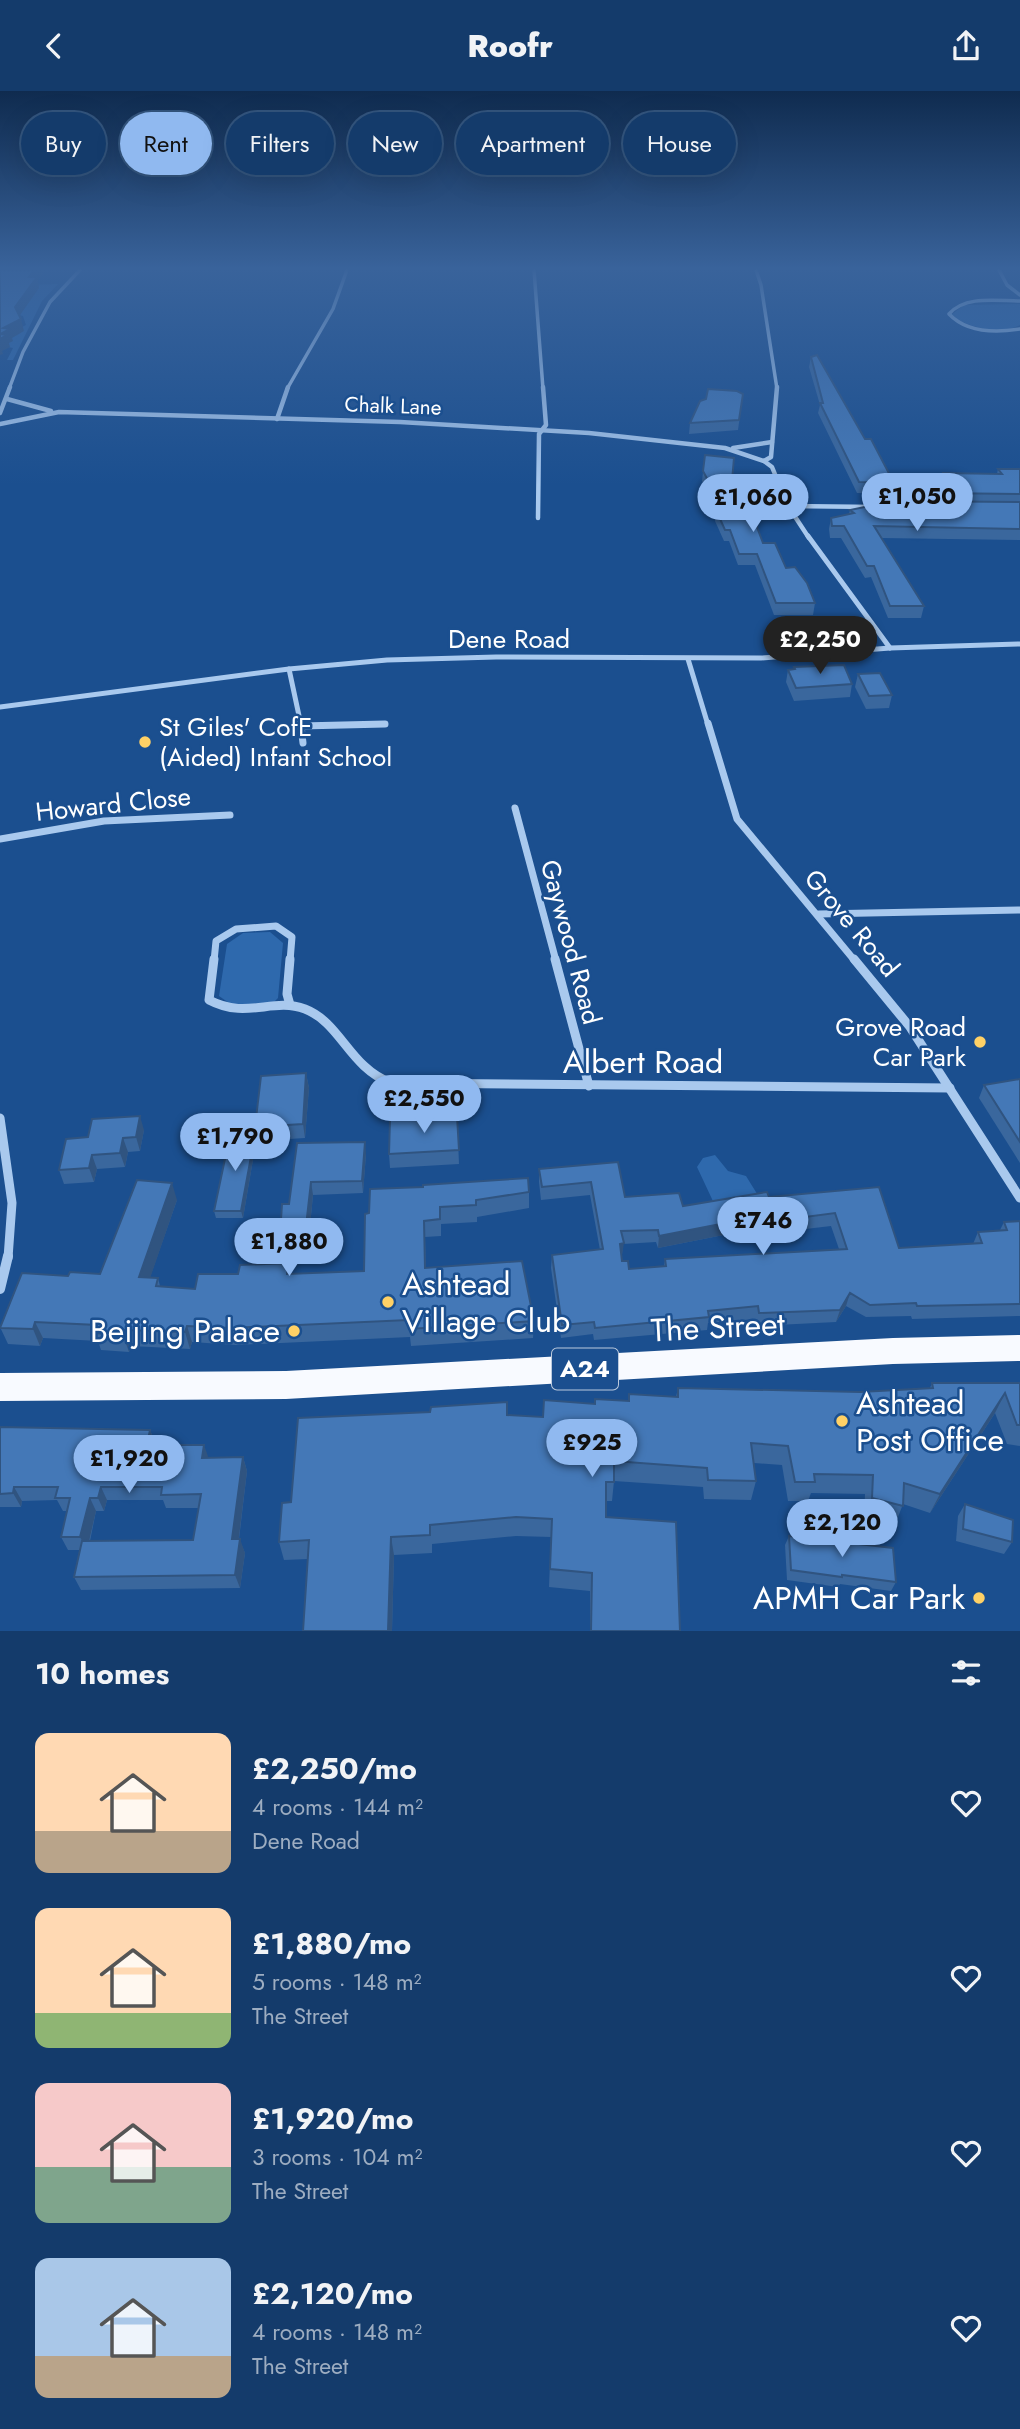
<!DOCTYPE html>
<html lang="en">
<head>
<meta charset="utf-8">
<style>
	:root { --surface:#143b6b; --page:#214673; --text:#f1f3f6; --muted:#9dadc1; --line:#33557e; --accent:#90b9f0 }
	body { margin:0; font-family:Jost,sans-serif; background:var(--page); color:var(--text); height:100vh; display:flex; flex-direction:column; font-size:26px; white-space:nowrap }
	* { box-sizing:border-box; margin:0 }
	p { font-size:23px; color:var(--muted) }
	.icon { flex:none; width:38px; height:38px; fill:none; stroke:currentColor; stroke-width:2; stroke-linecap:round; stroke-linejoin:round }
	.map { position:relative; height:1540px; overflow:hidden }
	.panel { display:flex; flex-direction:column; background:var(--surface); flex:1 }
	.panel>* { flex:none }
	.banner { position:absolute; left:21px; top:21px; width:978px; height:63px; display:flex; gap:14px }
	.price { position:absolute; translate:-50% -60px; padding:0 16px; border-radius:24px; background:var(--accent); color:#111; font-size:23px; line-height:46px; filter:drop-shadow(0 2px 4px #0008) }
	.price::after { content:''; position:absolute; left:50%; top:42px; width:21px; height:16px; margin-left:-10px; background:inherit; clip-path:polygon(0 0,100% 0,50% 100%) }
	.price.on { background:#222; color:#fff }
	ul { padding:0; list-style:none }
	li { display:flex; align-items:center; gap:21px; height:175px; padding:0 35px }
	li span { display:grid; place-items:center; flex:none; width:196px; height:140px; border-radius:14px; color:#555 }
	li>.icon { margin-inline-start:auto }
	span .icon { width:84px; height:84px; fill:#fffc; stroke-width:1 }
	li b { font-size:30px }
	h2 { display:flex; justify-content:space-between; align-items:center; height:84px; padding:0 35px; font-size:30px }
	.tag { padding:0 24px; border-radius:32px; background:var(--surface); box-shadow:0 7px 28px #0002,0 0 0 2px var(--line); font-size:24px; line-height:63px }
	.tag.on { background:var(--accent); color:#111 }
	header { display:flex; justify-content:space-between; align-items:center; height:91px; padding:0 35px; background:var(--surface); font-size:32px; font-weight:800 }
	.map>svg:first-child { display:block }
</style>
</head>
<body>
<header><svg class="icon" aria-label="back" viewBox="0 0 24 24"><path d="M15 5l-7 7 7 7"/></svg>Roofr<svg class="icon" aria-label="share" viewBox="0 0 24 24"><path d="M12 15V3M7 8l5-5 5 5M5 13v7h14v-7"/></svg></header>
<div class="map">
<svg width="1020" height="1540" viewBox="0 0 1020 1540">
	<rect width="100%" height="100%" fill="#1b4f8f"/>
	<g fill="#2e69ad">
		<polygon points="58,193 42,210 13,269 7,269 13,257 3,255 16,239 26,234 23,225 14,223 0,195"/>
		<path d="M1020 213V234C1000 244 968 237 951 224L964 214Z"/>
		<polygon points="270,841 283,852 278,907 273,912 232,914 219,905 227,853 243,842"/>
		<polygon points="715,1064 728,1080 746,1085 764,1114 719,1123 697,1076 703,1067"/>
	</g>
	<g fill="none" stroke-linecap="round" stroke-linejoin="round">
		<g stroke="#a9c9ee" stroke-width="3.5">
			<polyline points="534,179 543,298"/>
			<polyline points="756,179 761,194 777,298"/>
			<polyline points="999,179 1007,194 1020,204"/>
			<path d="M1020 210C998 210 965 204 949 223 967 242 995 242 1020 238"/>
			<polyline points="9,298 23,261 50,211 80,179"/>
			<polyline points="287,298 333,218 347,179"/>
		</g>
		<g stroke="#a9c9ee" stroke-width="4.5">
			<polyline points="7,308 51,320"/>
			<polyline points="0,322 10,296"/>
			<polyline points="277,328 288,296"/>
			<polyline points="0,333 59,321 400,331 589,342 725,357 764,370 772,376 788,415 809,447"/>
			<polyline points="733,357 772,351"/>
			<polyline points="764,370 771,366 777,296"/>
			<polyline points="788,415 875,416"/>
			<polyline points="538,427 539,343 546,334 543,296"/>
		</g>
		<g stroke="#a9c9ee" stroke-width="5">
			<polyline points="808,445 890,557"/>
			<polyline points="688,568 708,634"/>
			<polyline points="289,578 301,634"/>
			<polyline points="0,616 289,578 387,569 496,566 761,567 890,557 1020,553"/>
			<polyline points="335,634 385,633"/>
		</g>
		<g stroke="#a9c9ee" stroke-width="7">
			<polyline points="300,632 301,635 385,633"/>
			<polyline points="708,632 737,728 855,870"/>
			<polyline points="301,635 303,652"/>
			<polyline points="515,717 556,870"/>
			<polyline points="0,748 104,730 230,724"/>
			<polyline points="819,823 1020,819"/>
			<polyline points="214,870 216,850 236,838 276,835 292,846 290,870"/>
		</g>
		<g stroke="#a9c9ee" stroke-width="9">
			<path d="M214 868 209 909C247 929 272 906 305 918 341 932 349 976 391 992L950 997"/>
			<polyline points="555,868 589,995"/>
			<polyline points="854,868 910,936 1020,1107"/>
			<polyline points="290,914 287,903 290,868"/>
			<polyline points="0,1027 12,1112 8,1167"/>
		</g>
		<polyline stroke="#a9c9ee" stroke-width="10" points="0,1198 8,1165"/>
		<polygon fill="#f8faff" fill-rule="evenodd" points="1020,1244 1020,1270 893,1273 286,1308 0,1310 0,1282 286,1280 893,1247"/>
	</g>
	<g fill="#3a679d" fill-rule="evenodd">
		<polygon points="811,266 894,392 892,403 857,402 818,322 820,314 809,276"/>
		<polygon points="743,303 738,339 689,343 690,332"/>
		<polygon points="705,364 732,390 763,452 815,512 813,524 774,524 755,474 738,474 729,450 724,450 715,430 717,419 702,390"/>
		<polygon points="998,378 1020,378 1020,449 881,447 924,515 921,527 888,527 871,486 865,487 841,447 830,447 829,438 831,427 849,423 850,419 935,411 937,402 941,401 941,393 943,382 997,383"/>
		<polygon points="794,576 852,593 850,606 794,610 786,591 788,579 794,578"/>
		<polygon points="858,583 892,604 889,617 866,618 855,596"/>
		<polygon points="306,982 309,997 305,1047 258,1050 255,1036"/>
		<polygon points="1020,988 1020,1072 979,1007 984,994"/>
		<polygon points="457,1025 459,1073 390,1077 389,1063"/>
		<polygon points="144,1039 140,1060 128,1061 125,1076 97,1078 94,1091 64,1093 59,1079 88,1046"/>
		<polygon points="255,1044 256,1051 243,1127 216,1127 214,1120"/>
		<polygon points="297,1052 366,1063 363,1102 313,1104 308,1156 282,1157 280,1144 289,1113"/>
		<path d="M618 1071 625 1106 683 1115 769 1106 879 1096 899 1157 973 1153 978 1141 1000 1139 1004 1131 1020 1130V1225L912 1228 911 1225 866 1226 846 1215 836 1231 756 1235 755 1228 708 1232 707 1239 594 1249 593 1243 561 1247 551 1177 552 1164 600 1159 590 1104 541 1109 539 1091V1078ZM769 1135 772 1142 831 1135 839 1158 665 1168 664 1175 629 1178 622 1170 621 1165 622 1164 623 1153 656 1151 658 1157Z"/>
		<polygon points="529,1101 529,1117 477,1126 477,1131 441,1133 441,1145 425,1146 426,1177 534,1230 533,1247 411,1255 410,1246 236,1254 192,1251 190,1258 131,1255 129,1261 101,1259 98,1250 43,1247 40,1255 8,1253 0,1236 68,1185 100,1183 177,1109 150,1186 158,1187 160,1195 195,1198 290,1183 364,1180 365,1123"/>
		<polygon points="932,1292 1020,1292 1020,1355 1007,1353 995,1322 930,1422 903,1413 895,1434 864,1426 865,1403 811,1402 808,1410 788,1410 782,1374 754,1372 756,1390 751,1409 704,1408 703,1396 614,1390 612,1410 606,1410 606,1426 680,1540 590,1540 590,1500 549,1496 551,1446 516,1445 432,1453 432,1462 394,1464 392,1540 303,1540 308,1468 284,1469 279,1451 291,1411 507,1324 543,1326 594,1313 628,1310 629,1303 676,1306 678,1297 860,1301 930,1297"/>
		<path d="M0 1336 150 1339 156 1354 209 1367 243 1366 247 1380 239 1448 245 1462 240 1497 81 1499 74 1486 80 1459H68L61 1446 67 1420H63L57 1409 22 1410 21 1416H0ZM107 1409H163L166 1417H199L193 1449 90 1450 96 1420H104Z"/>
		<polygon points="965,1413 1012,1451 1004,1463 956,1450 958,1425"/>
		<polygon points="789,1445 896,1491 891,1500 840,1493 838,1496 787,1489 785,1454"/>
	</g>
	<g fill="#305480">
		<polygon points="35,179 45,179 38,189 39,197 18,227 15,216 29,186"/>
		<polygon points="21,228 24,240 12,247 13,250 9,252 10,256 2,260 3,263 0,264 0,243 3,237"/>
		<polygon points="306,982 309,997 305,1047 303,1033"/>
		<polygon points="140,1025 144,1039 140,1060 136,1046"/>
		<polygon points="255,1044 256,1051 243,1127 241,1120"/>
		<polygon points="123,1047 128,1061 125,1076 120,1062"/>
		<polygon points="365,1051 366,1063 363,1102 362,1090"/>
		<polygon points="92,1064 97,1078 94,1091 89,1077"/>
		<polygon points="311,1091 313,1104 308,1156 305,1144"/>
		<polygon points="172,1092 177,1109 145,1202 139,1186"/>
		<polygon points="772,1123 769,1135 658,1157 659,1145"/>
		<polygon points="624,1152 622,1164 618,1165 620,1153"/>
		<polygon points="850,1202 846,1215 836,1231 840,1219"/>
		<polygon points="35,1231 43,1247 40,1255 33,1238"/>
		<polygon points="187,1235 192,1251 190,1258 185,1241"/>
		<polygon points="125,1239 131,1255 129,1261 123,1244"/>
		<polygon points="1005,1302 995,1322 930,1422 940,1403"/>
		<polygon points="150,1339 156,1354 153,1369 147,1354"/>
		<polygon points="204,1354 209,1368 202,1367"/>
		<polygon points="243,1366 247,1380 237,1462 232,1448"/>
		<polygon points="14,1396 22,1410 21,1416 13,1402"/>
		<polygon points="101,1396 107,1409 104,1420 98,1407"/>
		<polygon points="90,1407 96,1420 87,1459 80,1446"/>
		<polygon points="391,1446 394,1464 392,1540 388,1540"/>
		<polygon points="240,1448 245,1462 240,1497 235,1484"/>
	</g>
	<g fill="#4478b7" stroke="#305480" stroke-width="2" fill-rule="evenodd">
		<polygon points="0,179 35,179 29,186 37,186 15,216 21,228 3,237 10,238 0,243"/>
		<polygon points="0,243 7,244 0,248"/>
		<polygon points="817,264 865,348 871,348 894,392 859,391 820,312 823,312 811,266"/>
		<polygon points="708,298 737,300 743,303 739,329 690,332 700,310 706,308"/>
		<polygon points="705,364 734,367 732,390 752,423 763,452 775,452 786,477 795,476 807,492 815,512 776,512 757,463 739,463 730,439 725,439 716,419 724,419 703,380"/>
		<polygon points="998,378 1020,378 1020,403 937,402 945,400 943,382 1002,383"/>
		<polygon points="894,410 1020,411 1020,438 874,435 924,515 890,515 874,475 867,475 844,435 832,435 831,427 854,422 850,419"/>
		<polygon points="844,574 852,593 796,597 788,579 795,578 794,576"/>
		<polygon points="880,582 892,604 869,605 858,583"/>
		<polygon points="306,982 303,1033 255,1036 261,985"/>
		<polygon points="1020,988 1020,1051 984,994"/>
		<polygon points="140,1025 136,1046 123,1047 120,1062 92,1064 89,1077 59,1079 66,1048 88,1046 92,1028"/>
		<polygon points="457,1025 459,1059 389,1063 390,1028"/>
		<polygon points="230,1044 255,1044 241,1120 214,1120"/>
		<polygon points="365,1051 362,1090 311,1091 305,1144 280,1144 282,1113 289,1113 297,1052"/>
		<path d="M618 1071 625 1106 679 1102 683 1115 767 1101 769 1106 879 1096 899 1157 982 1152 978 1141 1007 1139 1004 1131 1020 1130V1213L917 1215 916 1212 870 1214 850 1202 840 1219 759 1222 758 1215 708 1220 709 1226 595 1237 594 1231 562 1234 552 1164 603 1158 591 1091 542 1096 539 1078ZM835 1122 847 1158 665 1168 666 1175 629 1178 628 1170H622L620 1153 624 1152 621 1140 658 1139 659 1145 772 1123 775 1130Z"/>
		<polygon points="528,1087 529,1101 476,1109 476,1114 440,1116 440,1128 424,1130 425,1177 522,1170 534,1230 409,1238 408,1229 231,1237 187,1235 185,1241 125,1239 123,1244 94,1242 97,1234 35,1231 33,1238 0,1237 22,1182 68,1185 70,1181 100,1183 137,1089 172,1092 139,1186 158,1187 156,1195 195,1198 198,1183 238,1183 240,1174 288,1172 287,1183 364,1180 365,1123 369,1122 370,1098 423,1096 423,1094"/>
		<polygon points="932,1292 1020,1292 1020,1334 1017,1334 1005,1302 940,1403 904,1392 903,1415 872,1407 873,1384 814,1383 815,1391 795,1391 788,1355 751,1352 756,1390 708,1389 707,1377 614,1370 614,1391 606,1391 606,1426 676,1431 680,1540 591,1540 592,1482 550,1478 552,1428 516,1426 430,1434 430,1444 391,1446 388,1540 303,1540 309,1449 279,1451 282,1412 291,1411 298,1327 430,1321 431,1316 507,1311 507,1324 543,1326 544,1309 595,1313 595,1308 629,1310 629,1303 678,1306 678,1297 860,1301 933,1297"/>
		<polygon points="0,1336 150,1339 147,1354 204,1354 202,1367 243,1366 232,1448 240,1448 235,1484 74,1486 82,1450 193,1449 201,1403 161,1404 162,1396 101,1396 98,1407 90,1407 80,1446 61,1446 70,1407 55,1407 58,1396 14,1396 13,1402 0,1403"/>
		<polygon points="965,1413 1013,1429 1012,1451 963,1438"/>
		<polygon points="789,1445 893,1457 896,1491 842,1484 842,1486 791,1479"/>
	</g>
	<linearGradient id="sky" x2="0" y2="1"><stop stop-color="#0f2b4f"/><stop offset="0.45" stop-color="#39639b"/><stop offset="1" stop-color="#39639b" stop-opacity="0"/></linearGradient>
	<rect width="1020" height="394" fill="url(#sky)"/>
	<g fill="#ffd166" stroke="#1b4f8f" stroke-width="2.5">
		<circle cx="145" cy="651" r="7"/>
		<circle cx="980" cy="951" r="7"/>
		<circle cx="388" cy="1211" r="7"/>
		<circle cx="294" cy="1240" r="7"/>
		<circle cx="842" cy="1330" r="7"/>
		<circle cx="979" cy="1507" r="7"/>
	</g>
	<g text-anchor="middle" stroke-width="5" stroke-linejoin="round" paint-order="stroke">
		<g font-size="21" fill="#fff" stroke="#1b4f8f">
			<text transform="translate(393 315) rotate(2)" y="7">Chalk Lane</text>
		</g>
		<rect fill="#1b4f8f" stroke="#bbcadd" stroke-width="2" x="552" y="1257.5" width="66" height="41" rx="5"/>
		<g font-size="24" font-weight="bold" fill="#fff">
			<text x="585" y="1286">A24</text>
		</g>
		<g font-size="26" fill="#fff" stroke="#1b4f8f">
			<text x="509" y="557">Dene Road</text>
			<text transform="translate(113 713) rotate(-6)" y="9">Howard Close</text>
			<text transform="translate(852 832) rotate(50)" y="9">Grove Road</text>
			<text transform="translate(571 851) rotate(75)" y="9">Gaywood Road</text>
		</g>
		<g font-size="26" fill="#fff" stroke="#1b4f8f" text-anchor="start">
			<text x="159" y="645">St Giles' CofE<tspan x="159" dy="30">(Aided) Infant School</tspan></text>
			<text x="966" y="945" text-anchor="end">Grove Road<tspan x="966" dy="30">Car Park</tspan></text>
		</g>
		<g font-size="32" fill="#fff" stroke="#1b4f8f">
			<text x="643" y="982">Albert Road</text>
			<text transform="translate(718 1236) rotate(-3)" y="11">The Street</text>
		</g>
		<g font-size="32" fill="#fff" stroke="#1b4f8f" text-anchor="start">
			<text x="402" y="1204">Ashtead<tspan x="402" dy="37">Village Club</tspan></text>
			<text x="280" y="1251" text-anchor="end">Beijing Palace</text>
			<text x="856" y="1323">Ashtead<tspan x="856" dy="37">Post Office</tspan></text>
			<text x="965" y="1518" text-anchor="end">APMH Car Park</text>
		</g>
	</g>
</svg>
<b class="price" style="left:917px;top:442px">£1,050</b>
<b class="price" style="left:753px;top:443px">£1,060</b>
<b class="price on" style="left:820px;top:585px">£2,250</b>
<b class="price" style="left:424px;top:1044px">£2,550</b>
<b class="price" style="left:235px;top:1082px">£1,790</b>
<b class="price" style="left:763px;top:1166px">£746</b>
<b class="price" style="left:289px;top:1187px">£1,880</b>
<b class="price" style="left:592px;top:1388px">£925</b>
<b class="price" style="left:129px;top:1404px">£1,920</b>
<b class="price" style="left:842px;top:1468px">£2,120</b>
<div class="banner">
<a class="tag">Buy</a>
<a class="tag on">Rent</a>
<a class="tag">Filters</a>
<a class="tag">New</a>
<a class="tag">Apartment</a>
<a class="tag">House</a>
</div>
</div>
<section class="panel">
<h2>10 homes<svg class="icon" aria-label="filters" viewBox="0 0 24 24"><path d="M4 7h16M4 17h16"/><circle cx="9" cy="7" r="2"/><circle cx="15" cy="17" r="2"/></svg></h2>
<ul>
<li><span style="background:linear-gradient(#ffd9b3 70%,#b9a48a 0)"><svg class="icon" aria-label="home" viewBox="0 0 24 24"><path d="M3 11l9-7 9 7M6 9v11h12V9"/></svg></span><div><b>£2,250/mo</b><p>4 rooms · 144 m²</p><p>Dene Road</p></div><svg class="icon" aria-label="heart" viewBox="0 0 24 24"><path d="M12 20l-8-8c-3-5 5-10 8-4 3-6 11-1 8 4z"/></svg></li>
<li><span style="background:linear-gradient(#ffd9b3 75%,#8fb573 0)"><svg class="icon" aria-label="home" viewBox="0 0 24 24"><path d="M3 11l9-7 9 7M6 9v11h12V9"/></svg></span><div><b>£1,880/mo</b><p>5 rooms · 148 m²</p><p>The Street</p></div><svg class="icon" aria-label="heart" viewBox="0 0 24 24"><path d="M12 20l-8-8c-3-5 5-10 8-4 3-6 11-1 8 4z"/></svg></li>
<li><span style="background:linear-gradient(#f6c9c9 60%,#7fa58c 0)"><svg class="icon" aria-label="home" viewBox="0 0 24 24"><path d="M3 11l9-7 9 7M6 9v11h12V9"/></svg></span><div><b>£1,920/mo</b><p>3 rooms · 104 m²</p><p>The Street</p></div><svg class="icon" aria-label="heart" viewBox="0 0 24 24"><path d="M12 20l-8-8c-3-5 5-10 8-4 3-6 11-1 8 4z"/></svg></li>
<li><span style="background:linear-gradient(#a9c7e8 70%,#b9a48a 0)"><svg class="icon" aria-label="home" viewBox="0 0 24 24"><path d="M3 11l9-7 9 7M6 9v11h12V9"/></svg></span><div><b>£2,120/mo</b><p>4 rooms · 148 m²</p><p>The Street</p></div><svg class="icon" aria-label="heart" viewBox="0 0 24 24"><path d="M12 20l-8-8c-3-5 5-10 8-4 3-6 11-1 8 4z"/></svg></li>
</ul>
</section>
</body>
</html>
